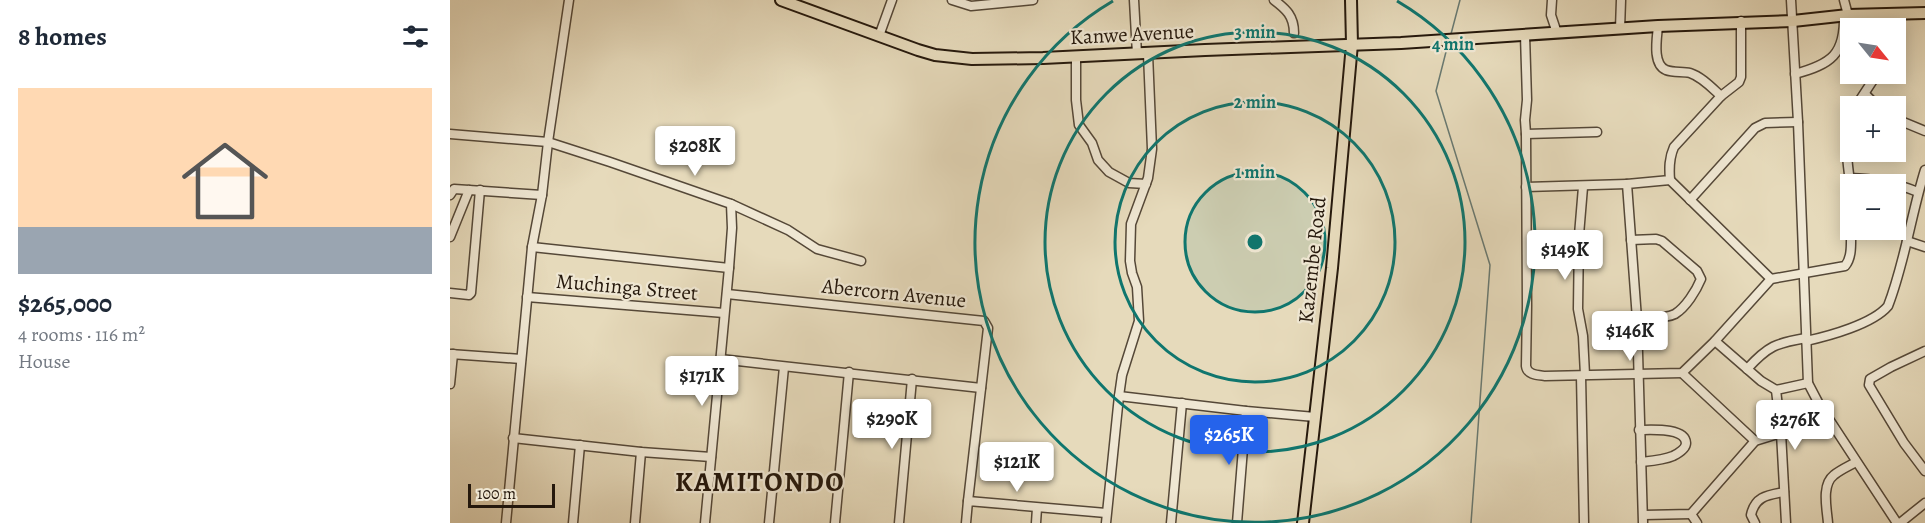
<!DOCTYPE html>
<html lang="en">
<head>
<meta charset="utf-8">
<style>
	:root { --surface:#fff; --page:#f2f2f3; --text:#1f2937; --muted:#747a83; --accent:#2563eb }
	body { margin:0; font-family:Alegreya,serif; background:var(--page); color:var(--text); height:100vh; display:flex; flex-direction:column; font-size:22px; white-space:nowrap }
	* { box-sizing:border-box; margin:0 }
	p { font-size:20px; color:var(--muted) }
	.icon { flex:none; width:33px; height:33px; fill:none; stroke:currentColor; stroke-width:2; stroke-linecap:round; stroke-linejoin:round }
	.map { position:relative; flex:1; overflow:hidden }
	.details { display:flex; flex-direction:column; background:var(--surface); width:450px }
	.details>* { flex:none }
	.needle { width:39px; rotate:120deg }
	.controls { position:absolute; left:1390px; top:18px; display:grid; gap:12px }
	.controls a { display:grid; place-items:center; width:66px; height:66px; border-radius:0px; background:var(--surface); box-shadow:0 3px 15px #0003; font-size:30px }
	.scale { position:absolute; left:18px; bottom:15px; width:87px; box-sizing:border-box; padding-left:6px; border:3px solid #25180c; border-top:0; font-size:16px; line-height:21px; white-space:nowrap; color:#25180c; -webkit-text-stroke:4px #efe7d3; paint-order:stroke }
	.price { position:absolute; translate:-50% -51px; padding:0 14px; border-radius:6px; background:#fff; color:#222; font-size:20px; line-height:39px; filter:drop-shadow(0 2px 3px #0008) }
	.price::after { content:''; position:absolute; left:50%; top:36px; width:18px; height:14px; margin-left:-9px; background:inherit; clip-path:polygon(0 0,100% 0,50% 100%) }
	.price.selected { background:var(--accent); color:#fff }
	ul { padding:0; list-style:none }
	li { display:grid; align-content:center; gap:12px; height:318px; padding:0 18px }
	li span { display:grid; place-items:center; height:186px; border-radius:0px; color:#555 }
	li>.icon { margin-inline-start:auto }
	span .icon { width:108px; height:108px; fill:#fffc; stroke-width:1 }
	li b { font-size:26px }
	h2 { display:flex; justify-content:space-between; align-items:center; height:72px; padding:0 18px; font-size:26px }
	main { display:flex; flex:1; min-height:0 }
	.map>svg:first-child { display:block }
</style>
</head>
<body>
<main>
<section class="details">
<h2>8 homes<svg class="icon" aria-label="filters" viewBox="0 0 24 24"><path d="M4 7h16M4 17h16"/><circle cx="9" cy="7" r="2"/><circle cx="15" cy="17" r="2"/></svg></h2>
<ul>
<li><span style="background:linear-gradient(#ffd9b3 75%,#9aa5b1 0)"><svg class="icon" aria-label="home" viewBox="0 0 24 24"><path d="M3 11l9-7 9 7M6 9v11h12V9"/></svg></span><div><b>$265,000</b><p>4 rooms · 116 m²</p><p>House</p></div></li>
</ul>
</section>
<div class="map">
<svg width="1475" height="523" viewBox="0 0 1475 523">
	<rect width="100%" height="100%" fill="#e6dabb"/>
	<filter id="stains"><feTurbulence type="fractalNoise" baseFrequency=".00333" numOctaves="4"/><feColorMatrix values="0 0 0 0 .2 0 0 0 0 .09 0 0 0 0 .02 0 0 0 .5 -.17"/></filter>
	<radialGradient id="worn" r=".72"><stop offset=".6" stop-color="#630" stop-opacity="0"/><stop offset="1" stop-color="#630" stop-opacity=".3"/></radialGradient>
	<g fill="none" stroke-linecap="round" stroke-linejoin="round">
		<g stroke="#697971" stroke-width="1.5">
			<polyline points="1001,34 1010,0"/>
			<polyline points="998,44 986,91 1040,265 1021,523"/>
		</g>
		<g stroke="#554838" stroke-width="11">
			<g id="minor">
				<polyline points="502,0 521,6 583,0"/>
				<polyline points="684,0 687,54"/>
				<path d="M824 0C836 9 844 16 844 33"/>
				<polyline points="1102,0 1101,15 1107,33"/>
				<polyline points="1341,0 1348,122 1358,383 1369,404 1447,523"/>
				<polyline points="1394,0 1398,15"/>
				<path d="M1208 26C1207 38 1202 64 1216 70 1224 73 1233 71 1240 73 1252 77 1262 88 1271 96"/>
				<polyline points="1439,28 1440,14"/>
				<polyline points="1170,29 1171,0"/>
				<path d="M1075 35 1077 100 1075 120 1076 134 1077 306 1076 366C1077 375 1088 375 1095 376L1232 373 1265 341 1321 279 1395 266C1402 258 1401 244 1401 234 1400 220 1402 206 1401 192 1399 168 1392 140 1401 117"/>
				<polyline points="429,36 442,0"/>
				<polyline points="626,57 626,100 629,125 642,143 648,160 659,172 679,183 696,184"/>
				<path d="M1345 74C1381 64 1395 55 1394 15"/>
				<polyline points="1415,94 1427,106"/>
				<polyline points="1406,106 1427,74"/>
				<polyline points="1446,119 1475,131"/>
				<polyline points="0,134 98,142 160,162 281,204 282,228 279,268 255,523"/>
				<polyline points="1076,134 1147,132"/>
				<path d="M1399 178C1426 179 1443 182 1468 192"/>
				<polyline points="1220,180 1321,279"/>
				<polyline points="1076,187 1177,184"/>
				<polyline points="1133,187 1129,235 1128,309 1133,336 1135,375"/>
				<polyline points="0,195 4,189 92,195"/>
				<polyline points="1240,200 1305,128 1315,123 1348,122"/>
				<polyline points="281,204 338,230 367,249 411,261"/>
				<polyline points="0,237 19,190"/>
				<path d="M1181 240 1206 239 1212 241 1247 271 1251 279C1246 291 1236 307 1225 314 1215 319 1198 318 1187 319"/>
				<polyline points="1457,241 1475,247"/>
				<polyline points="82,247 279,268"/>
				<polyline points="0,293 19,295 21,293 30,190"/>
				<polyline points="277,294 534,321 538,328 518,501"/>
				<polyline points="77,297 274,313"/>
				<polyline points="1265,341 1311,381 1326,390"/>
				<path d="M1356 341C1379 336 1423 324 1438 306 1455 262 1461 215 1475 170"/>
				<polyline points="1475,351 1441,367 1420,379 1419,385 1454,443 1475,471"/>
				<polyline points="0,354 71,359"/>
				<polyline points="270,359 531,388"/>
				<path d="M1297 369C1318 346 1326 343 1356 338"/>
				<polyline points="1232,373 1305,441"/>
				<polyline points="1131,376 1134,523"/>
				<polyline points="0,384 3,354"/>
				<polyline points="669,396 672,375 689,321 687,287 682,273 680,261 681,224 698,178 702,149 698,54"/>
				<path d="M1189 430C1200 430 1235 427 1236 443 1236 449 1229 453 1223 456 1214 460 1201 461 1191 462"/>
				<polyline points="63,438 191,452 261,457"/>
				<polyline points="1241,514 1247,523"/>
				<polyline points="1194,515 1241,514 1305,441 1331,433"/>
				<polyline points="56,523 82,247 92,195 98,142 119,0"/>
				<polyline points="123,523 130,445"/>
				<polyline points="185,523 191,452"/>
				<polyline points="319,523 334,367"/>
				<polyline points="385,523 399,372"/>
				<polyline points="449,523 462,379"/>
				<polyline points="516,523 518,501 656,513"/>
				<polyline points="586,523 587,508"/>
				<polyline points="656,523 669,396 796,411 865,417"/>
				<polyline points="721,523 732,403"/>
				<polyline points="787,523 796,411"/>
				<path d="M1193 523 1187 319 1177 184 1220 180C1219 168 1219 158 1224 147L1271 96 1289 82 1291 77V21"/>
				<path d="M1305 523 1301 515C1305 496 1318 495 1334 492"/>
				<polyline points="1336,523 1331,433 1326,390 1358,383"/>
				<path d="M1378 523C1377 509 1371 485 1384 475 1390 470 1399 466 1406 462"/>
				<polyline points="1450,523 1475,503"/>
			</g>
		</g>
		<g stroke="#25180c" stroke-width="14">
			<g id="major">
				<polyline points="331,0 468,50 485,55 522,59 593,58 755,50 951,43 1208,26 1343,21 1398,15 1475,13"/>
				<polyline points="853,523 882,268 902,44 901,0"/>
			</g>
		</g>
		<use href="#minor" stroke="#efe7d3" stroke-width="8"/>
		<use href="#major" stroke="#e6dabb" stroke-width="10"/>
	</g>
	<circle cx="805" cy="242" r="70" fill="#0f766e" fill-opacity=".12"/>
	<g fill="none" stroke="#0f766e" stroke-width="3">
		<circle cx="805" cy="242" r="70"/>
		<circle cx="805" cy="242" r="140"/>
		<circle cx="805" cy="242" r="210"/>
		<path d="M947 1A280 280 0 1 1 663 1"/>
	</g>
	<g text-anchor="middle" stroke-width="4.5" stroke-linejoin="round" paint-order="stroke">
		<g font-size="21" fill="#25180c" stroke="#efe7d3">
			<text transform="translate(682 34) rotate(-3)" y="7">Kanwe Avenue</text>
			<text transform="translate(862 260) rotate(-84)" y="7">Kazembe Road</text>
			<text transform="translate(177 287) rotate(5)" y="7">Muchinga Street</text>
			<text transform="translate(444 293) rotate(6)" y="7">Abercorn Avenue</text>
		</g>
		<g font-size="27" font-weight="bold" letter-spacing="1.5" fill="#25180c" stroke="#efe7d3">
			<text x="310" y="491">KAMITONDO</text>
		</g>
	</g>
	<circle cx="805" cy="242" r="9" fill="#0f766e" stroke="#efe7d3" stroke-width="3"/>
	<g font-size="18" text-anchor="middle" font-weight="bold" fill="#0f766e" stroke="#efe7d3" stroke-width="4.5" stroke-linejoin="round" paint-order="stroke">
		<text x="805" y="38">3 min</text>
		<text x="1003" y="50">4 min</text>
		<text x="805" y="108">2 min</text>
		<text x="805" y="178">1 min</text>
	</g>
	<rect width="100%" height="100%" filter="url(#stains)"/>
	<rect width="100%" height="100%" fill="url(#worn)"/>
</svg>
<div class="controls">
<a><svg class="needle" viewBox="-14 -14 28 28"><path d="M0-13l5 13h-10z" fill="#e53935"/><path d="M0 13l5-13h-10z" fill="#747a83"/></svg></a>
<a>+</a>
<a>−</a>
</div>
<div class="scale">100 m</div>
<b class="price" style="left:245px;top:177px">$208K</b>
<b class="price" style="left:1115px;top:281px">$149K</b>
<b class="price" style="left:1180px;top:362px">$146K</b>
<b class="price" style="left:252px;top:407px">$171K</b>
<b class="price" style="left:442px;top:450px">$290K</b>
<b class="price" style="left:1345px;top:451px">$276K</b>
<b class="price selected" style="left:779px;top:466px">$265K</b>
<b class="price" style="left:567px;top:493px">$121K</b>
</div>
</main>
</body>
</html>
